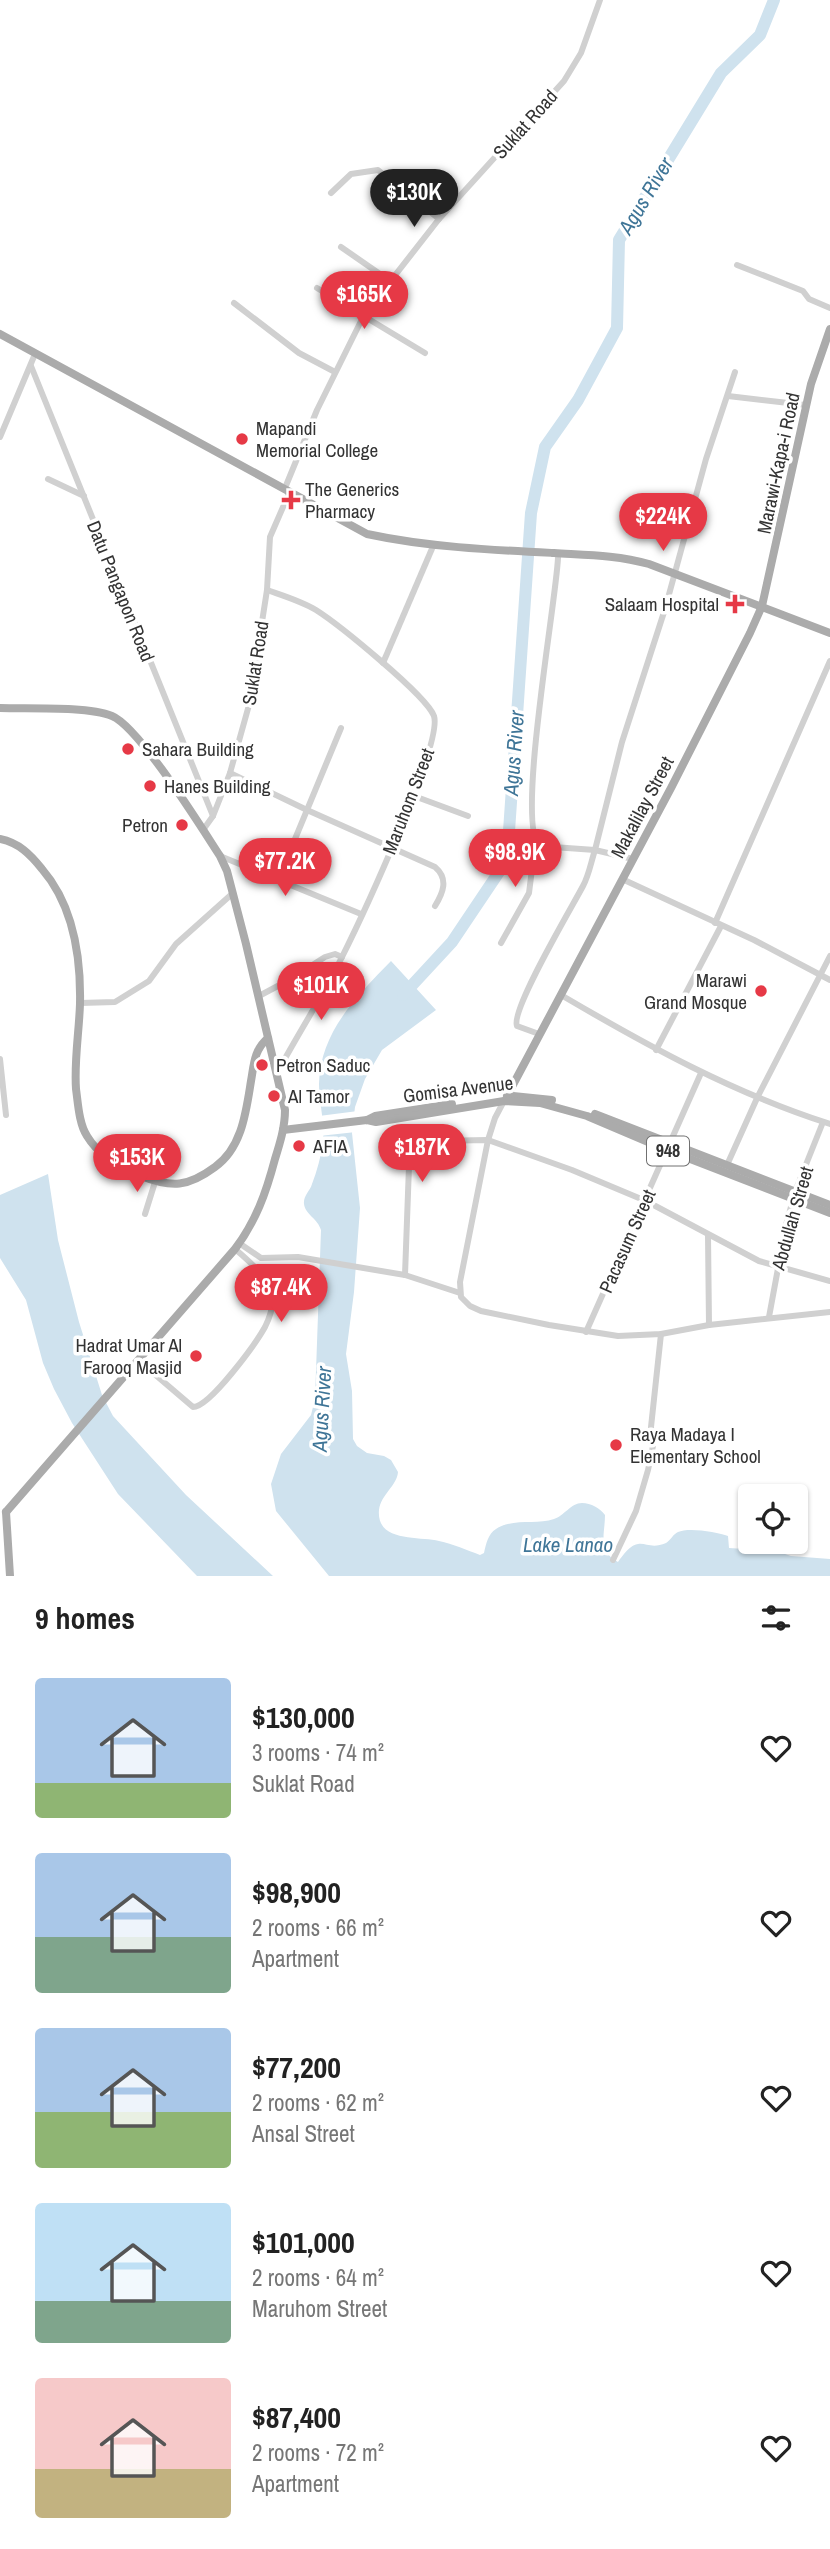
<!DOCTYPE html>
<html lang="en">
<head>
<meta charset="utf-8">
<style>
	:root { --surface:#fff; --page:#f2f2f2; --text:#222; --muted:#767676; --accent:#e63946 }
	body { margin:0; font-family:"Archivo Narrow",sans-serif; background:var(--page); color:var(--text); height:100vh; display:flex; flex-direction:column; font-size:26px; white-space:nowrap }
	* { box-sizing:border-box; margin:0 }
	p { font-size:23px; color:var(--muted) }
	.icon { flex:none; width:38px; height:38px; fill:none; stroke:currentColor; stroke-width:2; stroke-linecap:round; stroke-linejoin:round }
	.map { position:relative; height:1576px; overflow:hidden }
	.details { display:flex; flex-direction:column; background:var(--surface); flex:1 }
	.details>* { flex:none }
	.controls { position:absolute; left:738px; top:1484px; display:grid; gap:14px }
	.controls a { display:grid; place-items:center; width:70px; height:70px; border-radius:7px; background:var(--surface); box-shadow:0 2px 5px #0004; font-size:35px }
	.price { position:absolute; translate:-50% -60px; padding:0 16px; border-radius:24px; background:var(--accent); color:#fff; font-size:23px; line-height:46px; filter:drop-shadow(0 2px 4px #0008) }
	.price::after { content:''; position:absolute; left:50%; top:42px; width:21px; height:16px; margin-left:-10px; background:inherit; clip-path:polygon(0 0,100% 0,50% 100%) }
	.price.active { background:#222; color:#fff }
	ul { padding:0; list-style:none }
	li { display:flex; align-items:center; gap:21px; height:175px; padding:0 35px }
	li span { display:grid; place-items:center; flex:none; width:196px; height:140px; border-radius:7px; color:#555 }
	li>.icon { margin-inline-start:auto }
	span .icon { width:84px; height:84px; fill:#fffc; stroke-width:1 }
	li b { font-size:30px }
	h2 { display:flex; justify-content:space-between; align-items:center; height:84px; padding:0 35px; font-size:30px }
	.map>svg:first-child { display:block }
</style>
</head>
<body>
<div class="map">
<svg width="830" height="1576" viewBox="0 0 830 1576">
	<rect width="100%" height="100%" fill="#fff"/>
	<g fill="#cfe2ee">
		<path d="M391 961 436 1010 382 1050 365 1079 355 1107 352 1133 360 1208 354 1292 346 1354 352 1391 353 1439 357 1446 367 1453 384 1456 391 1460 398 1472C397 1486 381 1494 379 1510 376 1543 420 1536 439 1541 453 1544 467 1550 480 1555L484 1553C486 1544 488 1534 496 1529 512 1518 536 1525 554 1519 564 1516 571 1503 582 1503 591 1503 600 1508 605 1515 605 1534 597 1551 618 1562 641 1529 643 1553 666 1543 671 1540 673 1534 678 1532 688 1527 718 1532 728 1536L729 1548 776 1551 791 1556 830 1559V1576H329L276 1511 271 1484 281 1454 311 1415 315 1399 321 1230C318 1219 305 1214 304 1204 303 1196 310 1191 312 1184 317 1171 321 1156 323 1143 325 1122 319 1103 319 1084 320 1032 357 996 391 961Z"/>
		<polygon points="48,1174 58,1240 79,1322 102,1395 113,1416 186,1495 273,1576 197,1576 118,1494 72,1423 54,1389 43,1363 26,1300 0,1258 0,1195"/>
	</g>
	<polygon fill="#fff" points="358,1111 356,1132 319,1136 319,1116"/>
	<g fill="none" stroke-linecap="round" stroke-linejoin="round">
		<polyline stroke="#cfe2ee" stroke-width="12" points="403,995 452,942 507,860 531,513 545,447 578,400 617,328 619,240 721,73 760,35 774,0"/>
		<g stroke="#d0d0d0" stroke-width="6">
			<polyline points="331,193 351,174 378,170 439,219"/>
			<polyline points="341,247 390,281"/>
			<polyline points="737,265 803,291 809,299 830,308"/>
			<polyline points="317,288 425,353"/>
			<polyline points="234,303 299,353 335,372"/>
			<polyline points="31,366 213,816"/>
			<polyline points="728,396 806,405"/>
			<polyline points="0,437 35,354"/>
			<polyline points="48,479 84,496"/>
			<polyline points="285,488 317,410 364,315 439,219 564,81 581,53 600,0"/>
			<path d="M267 590C284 596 301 601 316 610 338 624 426 695 434 716 443 744 359 923 342 957 322 997 298 1034 277 1073"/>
			<polyline points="383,663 434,544"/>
			<path d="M230 773 307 810 435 867C449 879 443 893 435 906"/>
			<polyline points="414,796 468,816"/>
			<polyline points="203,830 213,816 230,773 249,705 267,590 270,537 290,491"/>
			<polyline points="220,856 361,914"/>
			<polyline points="633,859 595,850 622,742 665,609 706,459 735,372"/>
			<polyline points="622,879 754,940 830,980"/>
			<polyline points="278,880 341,728"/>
			<polyline points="715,923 830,661"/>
			<polyline points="501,943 529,893 534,853 538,844"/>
			<path d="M561 995C648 1046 733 1093 830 1124"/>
			<polyline points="259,996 289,980 325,957 335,954 342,957"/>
			<polyline points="80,1003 115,1002 149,981 176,944 233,893"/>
			<path d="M539 1034 517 1026C510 1011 572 907 583 886 589 875 591 862 595 850L539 846C516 822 556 603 558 558"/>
			<polyline points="656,1050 721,926"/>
			<polyline points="0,1059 6,1115"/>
			<polyline points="505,1099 495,1118 488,1140 460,1282 461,1297 470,1306 481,1311 549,1325 618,1336 661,1334 709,1325 830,1312"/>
			<polyline points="727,1165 758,1096 830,956"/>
			<polyline points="145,1214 155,1182"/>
			<polyline points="708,1235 709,1325"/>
			<polyline points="239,1243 261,1258 298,1257 405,1275 460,1293"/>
			<polyline points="405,1275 409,1166 412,1150 423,1143 432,1141 488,1140 572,1170 646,1201 759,1261 830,1281"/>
			<polyline points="769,1317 786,1225 795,1192 823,1122"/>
			<polyline points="586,1332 701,1073"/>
			<path d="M138 1360 193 1407C210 1407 256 1343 265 1327 270 1317 274 1306 272 1295 269 1278 248 1260 235 1249"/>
			<polyline points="613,1560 636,1511 648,1470 653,1446 651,1427 661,1334"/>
		</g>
		<g stroke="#ababab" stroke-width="8">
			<path d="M0 334 367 534C427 547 492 550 554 553 587 555 617 555 649 564L830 633"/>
			<path d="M0 708C29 709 87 706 112 716 139 727 201 827 220 856L227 871 246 944 285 1110C285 1127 280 1143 275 1159 266 1193 256 1221 235 1249L6 1512"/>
			<path d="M0 839C19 843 30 854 42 869 74 906 81 957 80 1004 79 1033 74 1061 76 1089 78 1103 79 1124 87 1136 99 1156 120 1168 141 1176 172 1188 188 1187 215 1167 242 1148 246 1112 251 1081 254 1064 254 1050 268 1038"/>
			<polyline points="507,1096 671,788 750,633 762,606 811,384 830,329"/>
			<polyline points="513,1096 552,1100"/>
			<polyline points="595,1114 830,1205"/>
			<polyline points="367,1120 375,1116 452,1104"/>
			<polyline points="283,1130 367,1120 376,1122 504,1101 540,1103 587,1116 667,1150 830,1213"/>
			<polyline points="6,1512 10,1576"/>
		</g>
	</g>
	<g fill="#e63946" stroke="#fff" stroke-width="2.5">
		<circle cx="242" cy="439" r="7"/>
		<path d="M287.5 489.5h7v7h7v7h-7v7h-7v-7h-7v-7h7z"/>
		<path d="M731.5 593.5h7v7h7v7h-7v7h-7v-7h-7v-7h7z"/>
		<circle cx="128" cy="749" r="7"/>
		<circle cx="150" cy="786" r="7"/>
		<circle cx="182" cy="825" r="7"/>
		<circle cx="761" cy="991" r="7"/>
		<circle cx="262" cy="1065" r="7"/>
		<circle cx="274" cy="1096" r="7"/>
		<circle cx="299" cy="1146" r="7"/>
		<circle cx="196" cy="1356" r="7"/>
		<circle cx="616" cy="1445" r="7"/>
	</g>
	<g text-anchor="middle" stroke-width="7" stroke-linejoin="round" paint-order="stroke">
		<rect fill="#fff" stroke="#707070" stroke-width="2" x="647" y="1136.5" width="42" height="29" rx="5"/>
		<g font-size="18" font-weight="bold" fill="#333">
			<text x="668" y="1157">948</text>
		</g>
		<g font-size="19" fill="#333" stroke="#fff">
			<text transform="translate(525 124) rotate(-48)" y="7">Suklat Road</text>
			<text transform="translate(778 463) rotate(-78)" y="7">Marawi-Kapa-i Road</text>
			<text transform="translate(121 591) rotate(68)" y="7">Datu Pangapon Road</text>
			<text transform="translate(255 663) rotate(-81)" y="7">Suklat Road</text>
			<text transform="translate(408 801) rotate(-69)" y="7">Maruhom Street</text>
			<text transform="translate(642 807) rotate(-62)" y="7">Makalilay Street</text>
			<text transform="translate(458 1089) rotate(-7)" y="7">Gomisa Avenue</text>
			<text transform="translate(792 1218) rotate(-74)" y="7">Abdullah Street</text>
			<text transform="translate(627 1241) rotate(-66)" y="7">Pacasum Street</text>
		</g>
		<g font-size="19" fill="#333" stroke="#fff" text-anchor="start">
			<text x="256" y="435">Mapandi<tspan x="256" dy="22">Memorial College</tspan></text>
			<text x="305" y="496">The Generics<tspan x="305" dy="22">Pharmacy</tspan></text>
			<text x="719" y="611" text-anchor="end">Salaam Hospital</text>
			<text x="142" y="756">Sahara Building</text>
			<text x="164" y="793">Hanes Building</text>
			<text x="168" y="832" text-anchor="end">Petron</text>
			<text x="747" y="987" text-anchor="end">Marawi<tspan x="747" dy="22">Grand Mosque</tspan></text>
			<text x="276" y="1072">Petron Saduc</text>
			<text x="288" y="1103">Al Tamor</text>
			<text x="313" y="1153">AFIA</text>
			<text x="182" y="1352" text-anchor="end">Hadrat Umar Al<tspan x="182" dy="22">Farooq Masjid</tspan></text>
			<text x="630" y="1441">Raya Madaya I<tspan x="630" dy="22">Elementary School</tspan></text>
		</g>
		<g font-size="21" font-style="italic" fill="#3f7597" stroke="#fff">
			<text transform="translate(646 196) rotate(-59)" y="7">Agus River</text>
			<text transform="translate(514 753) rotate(-86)" y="7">Agus River</text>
			<text transform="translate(322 1409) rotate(-87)" y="7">Agus River</text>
			<text x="568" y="1552">Lake Lanao</text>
		</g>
	</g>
</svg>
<div class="controls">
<a><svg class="icon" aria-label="locate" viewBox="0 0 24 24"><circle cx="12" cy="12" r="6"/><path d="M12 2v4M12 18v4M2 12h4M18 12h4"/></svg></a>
</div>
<b class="price active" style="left:414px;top:229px">$130K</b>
<b class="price" style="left:364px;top:331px">$165K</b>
<b class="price" style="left:663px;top:553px">$224K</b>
<b class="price" style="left:515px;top:889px">$98.9K</b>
<b class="price" style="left:285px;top:898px">$77.2K</b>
<b class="price" style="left:321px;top:1022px">$101K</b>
<b class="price" style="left:422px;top:1184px">$187K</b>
<b class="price" style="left:137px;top:1194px">$153K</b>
<b class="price" style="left:281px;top:1324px">$87.4K</b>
</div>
<section class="details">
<h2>9 homes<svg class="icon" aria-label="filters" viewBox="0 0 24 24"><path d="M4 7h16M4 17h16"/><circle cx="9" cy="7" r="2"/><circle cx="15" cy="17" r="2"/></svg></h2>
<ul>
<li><span style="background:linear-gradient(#a9c7e8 75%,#8fb573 0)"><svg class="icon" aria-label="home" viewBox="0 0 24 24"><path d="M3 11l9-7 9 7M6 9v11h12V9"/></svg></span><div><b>$130,000</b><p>3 rooms · 74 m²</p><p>Suklat Road</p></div><svg class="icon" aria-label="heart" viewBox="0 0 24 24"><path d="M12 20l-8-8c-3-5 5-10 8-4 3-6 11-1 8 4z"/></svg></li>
<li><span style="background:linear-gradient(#a9c7e8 60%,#7fa58c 0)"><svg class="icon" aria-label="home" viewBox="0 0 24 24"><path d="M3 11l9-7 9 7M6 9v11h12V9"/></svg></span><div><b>$98,900</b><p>2 rooms · 66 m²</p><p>Apartment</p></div><svg class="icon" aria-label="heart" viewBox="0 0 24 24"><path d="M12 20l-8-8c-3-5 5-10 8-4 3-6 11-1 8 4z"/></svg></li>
<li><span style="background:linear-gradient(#a9c7e8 60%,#8fb573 0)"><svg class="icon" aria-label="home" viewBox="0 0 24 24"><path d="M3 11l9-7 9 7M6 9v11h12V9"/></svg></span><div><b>$77,200</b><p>2 rooms · 62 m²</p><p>Ansal Street</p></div><svg class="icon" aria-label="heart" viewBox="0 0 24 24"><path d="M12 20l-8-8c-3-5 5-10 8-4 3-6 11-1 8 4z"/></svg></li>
<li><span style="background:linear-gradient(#bfe0f5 70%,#7fa58c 0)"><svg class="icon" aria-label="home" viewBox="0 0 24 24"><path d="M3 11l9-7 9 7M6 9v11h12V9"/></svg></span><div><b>$101,000</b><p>2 rooms · 64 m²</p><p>Maruhom Street</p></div><svg class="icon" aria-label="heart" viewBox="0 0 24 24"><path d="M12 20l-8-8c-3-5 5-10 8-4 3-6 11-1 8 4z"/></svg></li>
<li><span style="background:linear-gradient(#f6c9c9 65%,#c2b280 0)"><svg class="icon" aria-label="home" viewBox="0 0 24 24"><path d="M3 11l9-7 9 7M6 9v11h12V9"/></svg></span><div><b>$87,400</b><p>2 rooms · 72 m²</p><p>Apartment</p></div><svg class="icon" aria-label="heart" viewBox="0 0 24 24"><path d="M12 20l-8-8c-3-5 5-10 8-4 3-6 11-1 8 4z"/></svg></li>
</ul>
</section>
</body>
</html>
